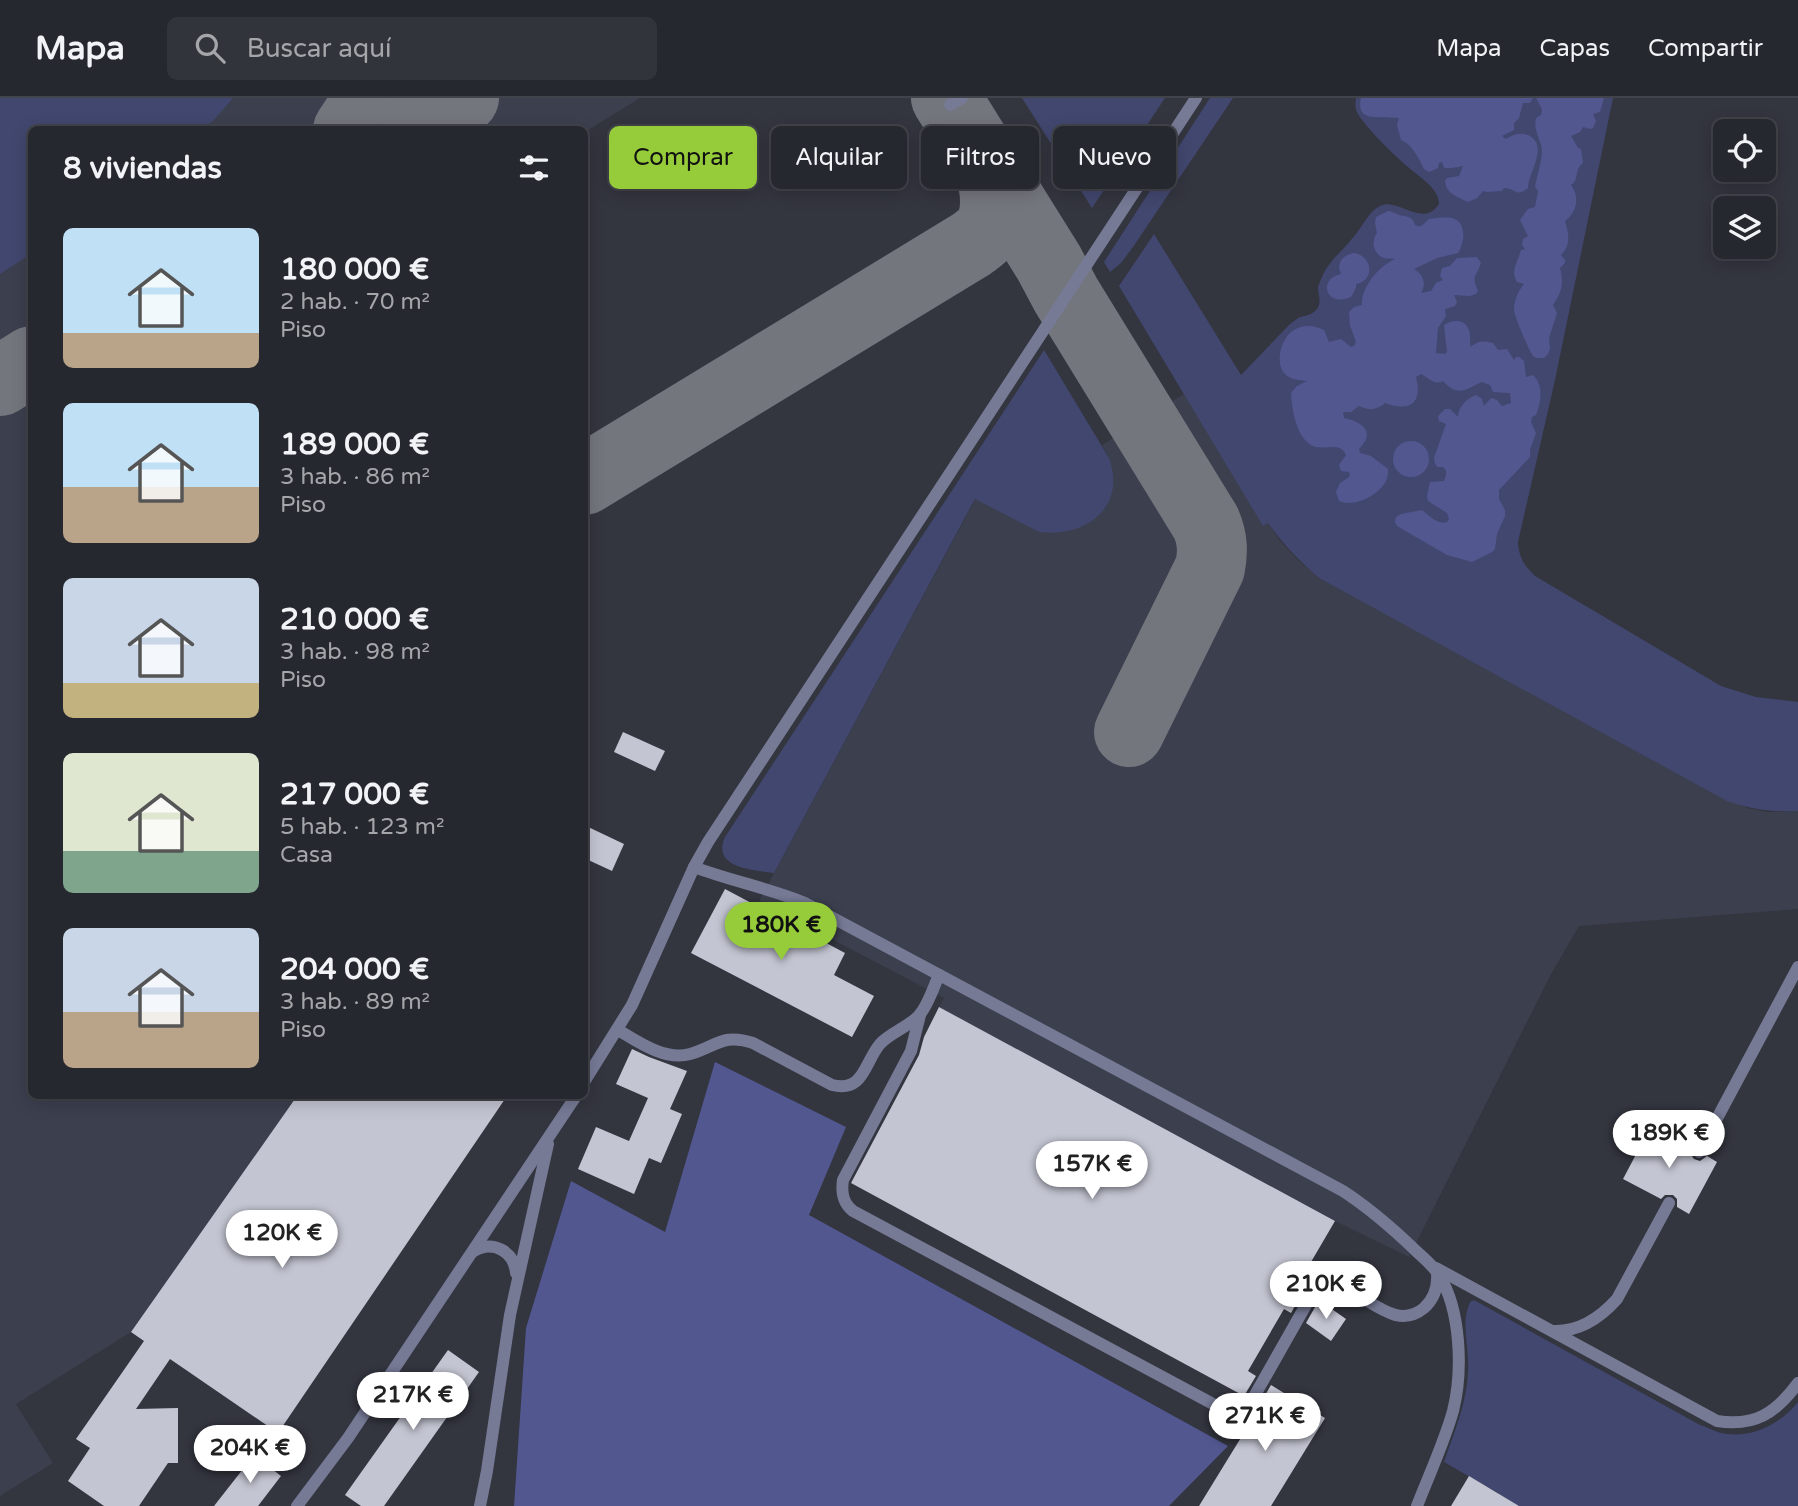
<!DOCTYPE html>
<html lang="es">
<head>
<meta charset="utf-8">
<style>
	:root { --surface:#26282f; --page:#32343b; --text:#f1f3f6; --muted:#a4a6aa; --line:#42444b; --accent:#96cc3a }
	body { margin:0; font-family:"Varela Round",sans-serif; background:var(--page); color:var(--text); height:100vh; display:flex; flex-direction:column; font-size:26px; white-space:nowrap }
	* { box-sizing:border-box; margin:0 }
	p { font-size:23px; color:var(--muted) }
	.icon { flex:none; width:38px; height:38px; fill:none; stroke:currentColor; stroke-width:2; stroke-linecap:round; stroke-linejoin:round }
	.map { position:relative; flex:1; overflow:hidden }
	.drawer { position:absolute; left:28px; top:28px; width:560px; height:973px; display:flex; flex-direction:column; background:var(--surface); border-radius:10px; box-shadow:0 4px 18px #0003,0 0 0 2px var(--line) }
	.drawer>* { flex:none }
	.top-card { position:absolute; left:609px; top:28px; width:665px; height:63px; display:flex; gap:14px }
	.controls { position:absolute; left:1713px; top:21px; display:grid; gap:14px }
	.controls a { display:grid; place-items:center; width:63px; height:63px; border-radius:10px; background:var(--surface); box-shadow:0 4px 18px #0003,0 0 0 2px var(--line); font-size:35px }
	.price { position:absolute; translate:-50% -60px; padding:0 16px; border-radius:24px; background:#fff; color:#222; font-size:23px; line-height:46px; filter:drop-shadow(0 2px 4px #0008) }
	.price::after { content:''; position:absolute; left:50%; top:42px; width:21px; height:16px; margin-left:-10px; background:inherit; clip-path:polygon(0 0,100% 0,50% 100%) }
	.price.on { background:var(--accent); color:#111 }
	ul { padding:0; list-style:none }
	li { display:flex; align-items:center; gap:21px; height:175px; padding:0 35px }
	li span { display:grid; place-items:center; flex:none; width:196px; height:140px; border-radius:10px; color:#555 }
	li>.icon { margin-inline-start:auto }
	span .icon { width:84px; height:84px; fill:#fffc; stroke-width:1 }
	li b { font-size:30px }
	h2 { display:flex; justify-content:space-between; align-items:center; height:84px; padding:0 35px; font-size:30px }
	.pill { padding:0 24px; border-radius:10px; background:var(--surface); box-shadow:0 4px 18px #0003,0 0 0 2px var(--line); font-size:24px; line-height:63px }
	.pill.on { background:var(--accent); color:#111 }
	header { display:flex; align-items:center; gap:42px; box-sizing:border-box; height:98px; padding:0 35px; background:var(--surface); border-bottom:2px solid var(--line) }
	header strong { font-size:33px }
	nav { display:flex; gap:38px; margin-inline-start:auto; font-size:24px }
	.search { width:490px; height:63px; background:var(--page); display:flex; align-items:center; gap:18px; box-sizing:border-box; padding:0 24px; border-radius:10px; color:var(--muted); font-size:26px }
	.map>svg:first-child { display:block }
</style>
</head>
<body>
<header>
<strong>Mapa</strong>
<div class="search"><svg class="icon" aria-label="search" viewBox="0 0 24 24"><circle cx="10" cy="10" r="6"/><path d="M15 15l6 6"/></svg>Buscar aquí</div>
<nav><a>Mapa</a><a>Capas</a><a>Compartir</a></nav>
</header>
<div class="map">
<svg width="1798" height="1408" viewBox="0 0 1798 1408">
	<rect width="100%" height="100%" fill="#33353f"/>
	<g fill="#3c3f4e">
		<polygon points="0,0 640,0 585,34 584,32 32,32 32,998 297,998 131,1234 16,1306 53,1365 0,1398"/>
		<polygon points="1184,296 1263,427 1268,425 1281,444 1299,463 1319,480 1747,710 1768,714 1798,713 1798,811 1579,828 1550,878 1409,1159 1335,1123 939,909 944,900 759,803 976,400 1039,434 1106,409 1112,392 1109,360 1102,347"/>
	</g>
	<g fill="#42476f">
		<polygon points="0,0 233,0 214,22 202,31 32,32 31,156 0,176"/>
		<polygon points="1022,0 1165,0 1092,110"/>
		<polygon points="1210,0 1233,0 1133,149 1121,165 1110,174 1104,164"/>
		<path d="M1356 0H1613L1555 282 1518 444C1519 460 1524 467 1535 478L1721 588 1756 599 1798 604V713C1769 714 1755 712 1727 703L1319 480C1299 463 1283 446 1268 425L1263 428 1119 188 1154 136 1241 277 1289 227C1290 226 1297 221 1298 220 1305 217 1311 218 1317 211 1322 204 1318 197 1318 190 1318 189 1321 180 1322 179 1329 162 1344 152 1355 137 1363 128 1368 114 1380 108 1398 99 1423 131 1439 106 1439 90 1419 79 1408 69 1396 59 1365 29 1358 16 1355 11 1355 6 1356 0Z"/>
		<path d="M1044 252 1109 360C1127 409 1086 440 1039 434L975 401 774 775C753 772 711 770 725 739Z"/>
		<path d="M1474 1202 1700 1327C1707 1329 1714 1333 1721 1335 1750 1341 1780 1327 1798 1304V1408H1491L1498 1395 1444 1364C1454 1335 1467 1304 1468 1274 1470 1250 1460 1226 1470 1204Z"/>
	</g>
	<g fill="#525790">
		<path d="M1361 0H1533L1530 5H1523L1519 20 1514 25V32L1502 38 1506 41C1512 37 1520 34 1528 37 1550 48 1528 74 1528 90 1516 100 1516 90 1504 90L1502 93 1487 94 1483 93 1477 100 1468 104C1458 99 1446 96 1445 83L1447 80 1459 78 1463 68 1452 70H1444L1442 64 1439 65 1438 70 1429 74 1424 71C1419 61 1412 46 1401 42L1397 27 1399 20C1393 20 1387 19 1381 19 1367 20 1357 17 1361 0Z"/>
		<path d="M1536 0H1604L1600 14 1593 16 1596 23 1593 30 1590 31 1583 29 1580 34 1571 38 1578 50 1581 51 1583 65C1573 72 1580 82 1571 87 1580 99 1577 114 1565 123 1569 136 1571 147 1561 157L1565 162V165L1560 170C1564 185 1562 194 1553 207L1557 215 1549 240 1550 251 1548 256 1544 260C1539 260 1537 261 1533 258 1530 255 1514 217 1514 212 1514 203 1518 193 1524 186L1517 184C1510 172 1518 164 1521 152L1525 151 1522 147 1523 141 1528 138 1520 122 1528 111 1535 109 1538 93 1535 89C1537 77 1541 67 1542 54 1542 42 1533 34 1536 20L1541 17 1542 11Z"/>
		<path d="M1388 113C1391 113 1394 115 1397 116 1405 120 1412 116 1415 127 1423 131 1423 125 1429 121 1436 120 1445 118 1452 120 1467 124 1465 144 1458 155L1437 160 1414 171C1423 176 1427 186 1421 195L1431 193 1436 185 1443 182 1440 178 1442 170 1450 168 1457 160 1477 159 1481 165C1476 180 1471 177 1478 193L1476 196 1470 198 1454 197 1457 204 1455 208 1445 211 1446 218 1438 230 1436 255 1445 256 1447 254 1444 227C1452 222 1464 220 1469 232 1471 237 1469 243 1471 249 1478 242 1484 243 1493 245L1498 252 1507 251 1514 262 1516 259H1519L1524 263 1526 279 1533 277C1544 287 1541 305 1536 317L1532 319 1531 324 1536 335 1530 352V359L1499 392V401L1505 412V418L1497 436 1495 451 1492 454 1472 464 1447 457 1397 428 1395 424 1396 419 1401 416 1422 412C1430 418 1437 427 1447 424L1449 421 1447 415 1428 403 1427 398 1430 384 1444 383C1446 378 1448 373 1443 369H1438L1435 366 1434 360 1446 326 1439 323 1438 318 1445 311H1450L1458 319C1458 309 1467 300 1476 297L1482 301 1484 308 1491 300 1497 302 1502 308 1511 305 1510 295 1493 294 1490 287 1482 284C1466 291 1458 300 1443 283 1435 288 1429 280 1421 276L1416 279C1423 306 1409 314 1385 305 1377 312 1369 313 1359 308L1351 314H1343L1344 320C1363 324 1376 334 1359 351L1360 355 1371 358 1388 371C1388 375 1388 379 1386 383 1379 397 1354 410 1339 403L1336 394 1340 385 1349 379 1350 377 1349 374 1341 373 1339 367 1346 357C1340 342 1323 354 1311 347 1296 338 1292 311 1291 295L1297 288 1307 283C1300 282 1292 282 1286 277 1280 272 1279 264 1280 257 1283 233 1302 221 1324 232L1329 244 1341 241 1351 249 1354 248 1356 244 1350 227 1349 214 1354 209 1362 207C1361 189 1379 168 1395 161 1392 160 1388 161 1384 160 1373 156 1371 143 1377 135L1375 125 1376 119Z"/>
		<path d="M1354 155C1373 158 1375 183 1356 186V190L1351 199C1326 210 1317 181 1341 176L1339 170C1340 161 1344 157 1354 155Z"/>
		<circle cx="1411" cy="361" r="18"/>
		<polygon points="715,964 846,1029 809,1117 1228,1348 1169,1408 514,1408 526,1230 571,1083 665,1134"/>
	</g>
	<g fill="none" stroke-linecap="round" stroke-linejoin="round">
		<g stroke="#74767e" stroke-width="70">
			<path d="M946 0 1049 165 1066 197 1206 425C1213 441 1213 454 1210 470L1129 634"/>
			<polyline points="348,32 369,0"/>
			<polyline points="412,32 464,0"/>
			<polyline points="0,283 32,263"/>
			<path d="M584 382 972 146C977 142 982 139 986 134 999 117 996 90 989 71"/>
		</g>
	</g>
	<g fill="#c3c5d2">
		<polygon points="623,634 665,653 655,673 614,654"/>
		<polygon points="584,727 624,746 612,773 584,760"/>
		<polygon points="725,791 845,855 834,877 874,898 852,939 691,855"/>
		<polygon points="939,909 1335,1123 1297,1188 1304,1192 1291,1215 1284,1211 1248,1273 1256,1278 1244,1298 851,1085 919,957 924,939"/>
		<polygon points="632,951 649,959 687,973 670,1011 682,1016 661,1065 649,1060 634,1096 578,1071 596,1029 629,1043 648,1000 616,986"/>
		<polygon points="297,998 507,998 278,1335 170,1261 136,1311 178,1310 178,1365 168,1365 139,1408 104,1408 68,1383 90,1350 76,1341 144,1243 131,1234"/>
		<polygon points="1651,1028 1691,1050 1690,1055 1694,1061 1700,1063 1707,1058 1717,1064 1689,1116 1677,1109 1677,1101 1673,1097 1665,1097 1661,1101 1623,1081"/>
		<polygon points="1319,1202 1346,1221 1331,1243 1306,1225"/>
		<polygon points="448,1252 479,1274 384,1408 361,1408 345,1397"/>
		<polygon points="1271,1287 1325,1320 1271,1408 1199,1408 1261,1307 1260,1306"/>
		<polygon points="254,1357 281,1378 258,1408 214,1408"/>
		<polygon points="1469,1378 1519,1408 1451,1408"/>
	</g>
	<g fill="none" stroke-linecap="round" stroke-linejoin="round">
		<g stroke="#767a95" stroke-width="12">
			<polyline points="950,7 962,0"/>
			<path d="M694 769C731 783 769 790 805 805L1343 1093C1369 1110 1391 1129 1413 1150 1422 1159 1432 1166 1439 1177 1461 1212 1463 1273 1453 1313 1444 1345 1429 1377 1417 1408"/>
			<path d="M920 917 911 953 843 1082C841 1095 843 1105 853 1113L1228 1314 1241 1313 1251 1304 1315 1191C1352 1170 1387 1241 1424 1210 1434 1201 1438 1188 1437 1175"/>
			<path d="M618 932C638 944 665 963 690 956 717 948 723 935 753 945L832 987C864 995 864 965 880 946 891 934 911 928 920 916 928 907 934 888 939 877"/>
			<polyline points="584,984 632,907 694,769 708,744 1196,0"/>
			<polyline points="1699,1054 1798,869"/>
			<path d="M474 1153C493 1142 514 1153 516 1175"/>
			<path d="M1436 1170 1717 1323C1755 1329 1776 1315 1798 1285"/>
			<path d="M1553 1233C1580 1234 1600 1220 1617 1201L1669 1105"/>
			<polyline points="297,1408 348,1340 576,998"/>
			<polyline points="480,1408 487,1373 510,1217 548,1046"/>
		</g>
	</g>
</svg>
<div class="controls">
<a><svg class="icon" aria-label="locate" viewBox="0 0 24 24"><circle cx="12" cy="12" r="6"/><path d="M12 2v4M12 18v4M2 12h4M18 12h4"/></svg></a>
<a><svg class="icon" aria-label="layers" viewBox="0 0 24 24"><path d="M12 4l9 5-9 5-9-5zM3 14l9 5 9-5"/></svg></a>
</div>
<b class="price on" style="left:781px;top:864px">180K €</b>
<b class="price" style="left:1669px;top:1072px">189K €</b>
<b class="price" style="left:1092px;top:1103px">157K €</b>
<b class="price" style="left:282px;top:1172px">120K €</b>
<b class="price" style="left:1326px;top:1223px">210K €</b>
<b class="price" style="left:413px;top:1334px">217K €</b>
<b class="price" style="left:1265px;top:1355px">271K €</b>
<b class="price" style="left:250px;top:1387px">204K €</b>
<div class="top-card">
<a class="pill on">Comprar</a>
<a class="pill">Alquilar</a>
<a class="pill">Filtros</a>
<a class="pill">Nuevo</a>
</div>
<section class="drawer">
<h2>8 viviendas<svg class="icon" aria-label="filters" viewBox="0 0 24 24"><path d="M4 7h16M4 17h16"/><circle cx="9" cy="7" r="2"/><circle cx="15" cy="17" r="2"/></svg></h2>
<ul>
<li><span style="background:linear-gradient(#bfe0f5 75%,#b9a48a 0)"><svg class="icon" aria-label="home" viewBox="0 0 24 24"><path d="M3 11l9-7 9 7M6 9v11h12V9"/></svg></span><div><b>180 000 €</b><p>2 hab. · 70 m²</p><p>Piso</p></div></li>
<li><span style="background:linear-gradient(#bfe0f5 60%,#b9a48a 0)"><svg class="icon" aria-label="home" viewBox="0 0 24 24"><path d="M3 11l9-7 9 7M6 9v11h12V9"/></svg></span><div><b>189 000 €</b><p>3 hab. · 86 m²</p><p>Piso</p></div></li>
<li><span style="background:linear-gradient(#c9d6e8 75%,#c2b280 0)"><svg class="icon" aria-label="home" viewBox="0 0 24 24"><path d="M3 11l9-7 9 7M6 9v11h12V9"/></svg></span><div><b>210 000 €</b><p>3 hab. · 98 m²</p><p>Piso</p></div></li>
<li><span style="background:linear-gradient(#dfe7d0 70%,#7fa58c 0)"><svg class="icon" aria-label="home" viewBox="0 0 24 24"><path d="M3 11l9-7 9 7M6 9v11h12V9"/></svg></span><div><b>217 000 €</b><p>5 hab. · 123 m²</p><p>Casa</p></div></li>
<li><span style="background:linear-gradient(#c9d6e8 60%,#b9a48a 0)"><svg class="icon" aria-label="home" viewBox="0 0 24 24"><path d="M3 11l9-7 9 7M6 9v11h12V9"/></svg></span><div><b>204 000 €</b><p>3 hab. · 89 m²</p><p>Piso</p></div></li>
</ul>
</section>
</div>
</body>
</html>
